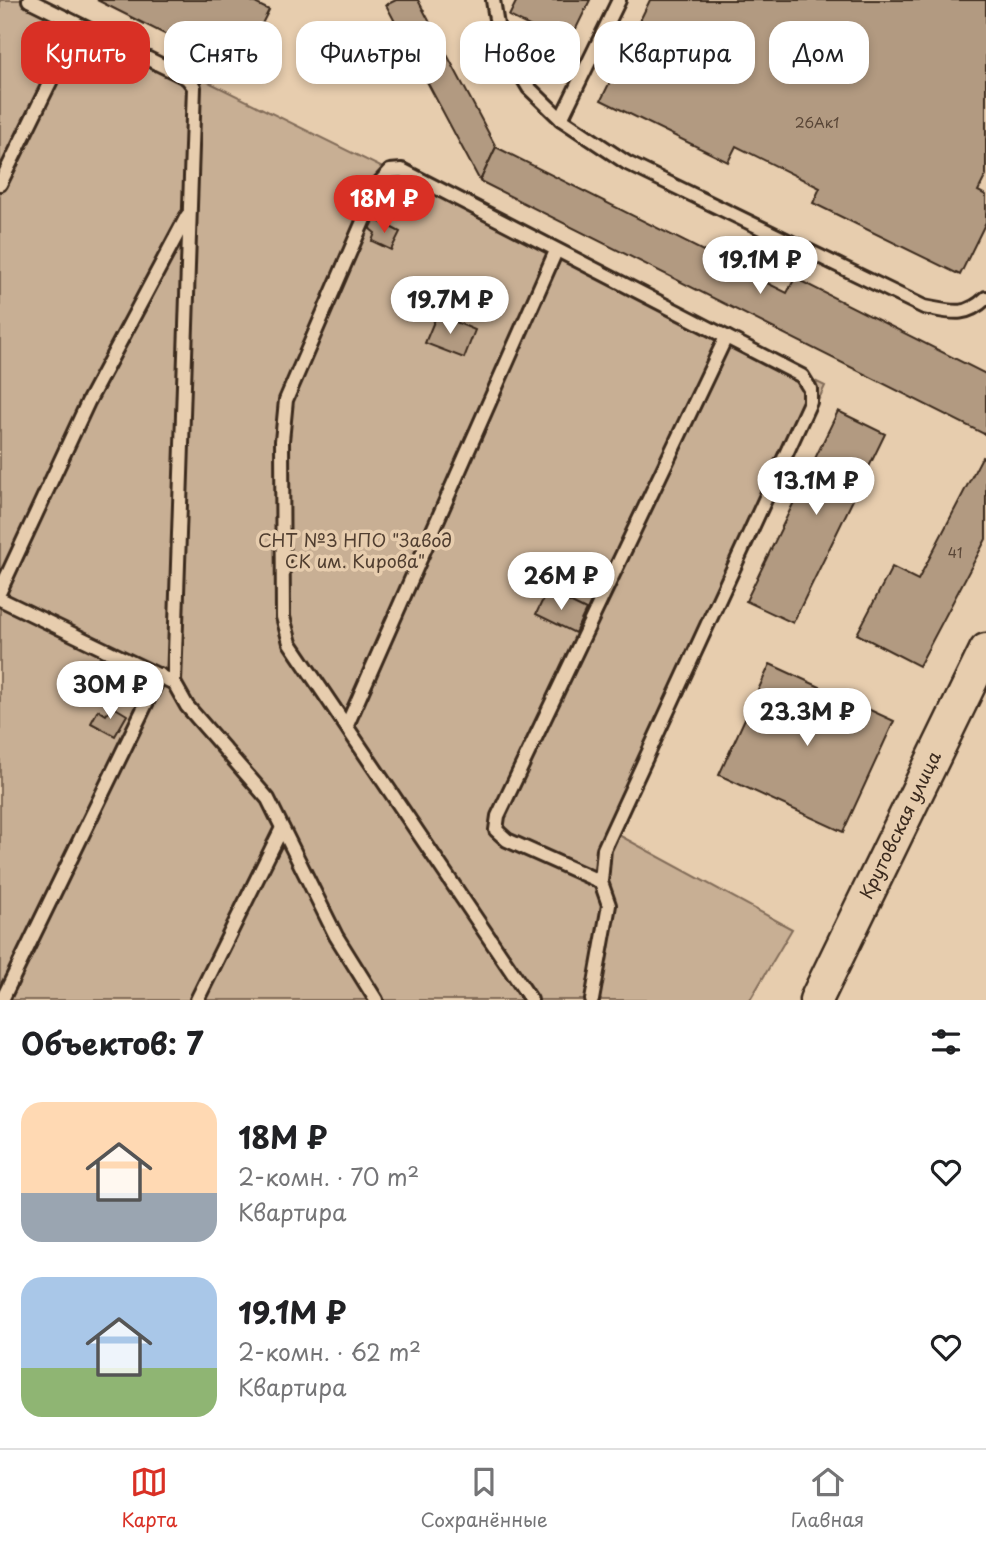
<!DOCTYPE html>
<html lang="ru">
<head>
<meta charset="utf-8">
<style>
	:root { --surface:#fff; --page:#f2f2f2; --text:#202124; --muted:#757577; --line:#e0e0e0; --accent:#d93025 }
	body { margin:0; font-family:"Playpen Sans",sans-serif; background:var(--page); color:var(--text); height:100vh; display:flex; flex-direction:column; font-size:26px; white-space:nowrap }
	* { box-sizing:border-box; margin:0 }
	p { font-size:23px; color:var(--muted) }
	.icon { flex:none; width:38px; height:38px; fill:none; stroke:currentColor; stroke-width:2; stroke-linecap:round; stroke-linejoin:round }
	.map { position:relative; height:1000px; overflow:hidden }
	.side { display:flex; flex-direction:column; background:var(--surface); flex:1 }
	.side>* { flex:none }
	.guide { position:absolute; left:21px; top:21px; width:945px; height:63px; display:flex; gap:14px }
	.price { position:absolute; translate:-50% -60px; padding:0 16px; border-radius:24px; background:#fff; color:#222; font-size:23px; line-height:46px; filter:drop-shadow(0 2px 4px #0008) }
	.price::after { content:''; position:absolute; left:50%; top:42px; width:21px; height:16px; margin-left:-10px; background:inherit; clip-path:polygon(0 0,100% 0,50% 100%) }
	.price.active { background:var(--accent); color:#fff }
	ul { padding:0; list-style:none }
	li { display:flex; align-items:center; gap:21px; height:175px; padding:0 21px }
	li span { display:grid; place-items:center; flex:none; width:196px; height:140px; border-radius:21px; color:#555 }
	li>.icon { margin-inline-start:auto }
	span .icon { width:84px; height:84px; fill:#fffc; stroke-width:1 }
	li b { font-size:30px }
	h2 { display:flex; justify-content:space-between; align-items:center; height:84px; padding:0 21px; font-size:30px }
	.pill { padding:0 24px; border-radius:21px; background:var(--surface); box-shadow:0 4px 10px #0003; font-size:24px; line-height:63px }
	.pill.active { background:var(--accent); color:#fff }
	.tab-bar { display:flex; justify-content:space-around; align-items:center; height:98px; border-top:2px solid var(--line); background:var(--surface); font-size:19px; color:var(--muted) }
	.tab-bar a { display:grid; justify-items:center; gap:4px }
	.tab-bar .active { color:var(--accent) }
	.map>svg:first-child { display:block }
</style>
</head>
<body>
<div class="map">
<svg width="986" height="1000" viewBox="0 0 986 1000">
	<rect width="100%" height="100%" fill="#e7cdae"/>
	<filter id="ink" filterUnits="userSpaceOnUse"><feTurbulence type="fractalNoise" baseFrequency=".0143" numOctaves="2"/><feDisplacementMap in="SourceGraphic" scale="14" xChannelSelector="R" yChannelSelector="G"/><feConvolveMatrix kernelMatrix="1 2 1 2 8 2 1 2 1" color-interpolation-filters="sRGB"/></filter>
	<g filter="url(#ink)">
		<polygon fill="#c8af94" stroke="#826c59" stroke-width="2" points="0,0 42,0 825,386 615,833 792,929 750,1000 0,1000"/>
		<g fill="#b29a81" stroke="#3b2a1e" stroke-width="2">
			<polygon points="97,0 249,0 269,10 238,71"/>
			<polygon points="396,0 418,0 496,147 480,181 386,5"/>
			<polygon points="517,0 590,0 568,45 509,16"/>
			<polygon points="650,0 986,0 986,175 978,191 986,195 986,222 960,275 813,203 820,188 736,146 728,162 601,100"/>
			<polygon points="496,147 787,293 795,278 986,374 986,435 480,181"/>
			<polygon points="375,219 400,232 391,250 372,241 375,233 370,229"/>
			<polygon points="437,314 475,330 464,358 425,343"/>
			<polygon points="838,411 885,434 793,623 746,601"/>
			<polygon points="982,457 986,459 986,539 919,666 857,634 892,567 918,580"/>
			<polygon points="547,591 586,610 575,633 536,614"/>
			<polygon points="770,664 894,721 843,832 719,775"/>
			<polygon points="112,706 127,715 115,736 91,723 98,710 106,715"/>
		</g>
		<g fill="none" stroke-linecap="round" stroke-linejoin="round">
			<g stroke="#3b2a1e" stroke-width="18">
				<g id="service">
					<polyline points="29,0 187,78 194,87 174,683"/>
					<path d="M493 0 499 38 529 88 561 119 627 163 924 307C951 312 965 318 986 298"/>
					<polyline points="561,119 619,0"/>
					<polyline points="0,184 78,25"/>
					<polyline points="0,591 88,402 187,216"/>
					<polyline points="0,599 174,683 187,706 268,799 336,936 376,1000"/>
					<polyline points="347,725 556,251"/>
					<polyline points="601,882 507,840 496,830 498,816 726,337"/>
					<polyline points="2,1000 160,675"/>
					<polyline points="197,1000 282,828"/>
					<polyline points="531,1000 290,643 283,617 282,441 286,400 380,182 390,171 402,170 802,376 810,389 810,402 604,849 601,882 609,905 592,1000"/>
				</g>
			</g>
			<g stroke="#3b2a1e" stroke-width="37">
				<g id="tertiary">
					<path id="s1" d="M816 1000 986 650"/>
				</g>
			</g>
			<use href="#service" stroke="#e7cdae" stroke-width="12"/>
			<use href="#tertiary" stroke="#e7cdae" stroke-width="32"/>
		</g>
	</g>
	<g text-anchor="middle" stroke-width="7" stroke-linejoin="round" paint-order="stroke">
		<g font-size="14" fill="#594637">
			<text x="817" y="128">26Ак1</text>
			<text x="955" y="558">41</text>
		</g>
		<g font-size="18" fill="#503e30" stroke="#e7cdae">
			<text x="355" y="547">СНТ №3 НПО "Завод<tspan x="355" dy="21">СК им. Кирова"</tspan></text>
		</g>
		<g font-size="18" fill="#3b2a1e" stroke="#e7cdae">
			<text dy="6" stroke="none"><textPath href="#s1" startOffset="194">Крутовская улица</textPath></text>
		</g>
	</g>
</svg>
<b class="price active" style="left:384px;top:235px">18M ₽</b>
<b class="price" style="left:760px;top:296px">19.1M ₽</b>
<b class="price" style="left:450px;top:336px">19.7M ₽</b>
<b class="price" style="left:816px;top:517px">13.1M ₽</b>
<b class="price" style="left:561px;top:612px">26M ₽</b>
<b class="price" style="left:110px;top:721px">30M ₽</b>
<b class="price" style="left:807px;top:748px">23.3M ₽</b>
<div class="guide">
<a class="pill active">Купить</a>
<a class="pill">Снять</a>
<a class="pill">Фильтры</a>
<a class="pill">Новое</a>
<a class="pill">Квартира</a>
<a class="pill">Дом</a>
</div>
</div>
<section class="side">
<h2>Объектов: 7<svg class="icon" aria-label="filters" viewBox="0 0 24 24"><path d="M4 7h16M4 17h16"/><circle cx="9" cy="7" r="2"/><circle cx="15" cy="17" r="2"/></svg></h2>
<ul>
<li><span style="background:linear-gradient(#ffd9b3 65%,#9aa5b1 0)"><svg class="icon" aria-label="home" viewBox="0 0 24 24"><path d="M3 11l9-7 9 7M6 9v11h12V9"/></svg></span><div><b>18M ₽</b><p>2-комн. · 70 m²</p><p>Квартира</p></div><svg class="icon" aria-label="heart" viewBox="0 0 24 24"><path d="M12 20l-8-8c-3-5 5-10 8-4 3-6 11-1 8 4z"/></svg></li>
<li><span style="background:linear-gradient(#a9c7e8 65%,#8fb573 0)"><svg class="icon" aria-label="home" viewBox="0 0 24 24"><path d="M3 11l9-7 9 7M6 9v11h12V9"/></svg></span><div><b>19.1M ₽</b><p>2-комн. · 62 m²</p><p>Квартира</p></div><svg class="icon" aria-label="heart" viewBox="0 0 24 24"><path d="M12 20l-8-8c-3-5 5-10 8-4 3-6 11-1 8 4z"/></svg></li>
</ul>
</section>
<nav class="tab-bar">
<a class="active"><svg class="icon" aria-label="map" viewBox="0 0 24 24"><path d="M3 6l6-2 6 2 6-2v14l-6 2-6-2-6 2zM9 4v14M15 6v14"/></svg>Карта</a>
<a><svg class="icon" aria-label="saved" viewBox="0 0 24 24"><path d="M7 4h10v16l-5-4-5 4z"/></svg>Сохранённые</a>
<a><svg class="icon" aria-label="home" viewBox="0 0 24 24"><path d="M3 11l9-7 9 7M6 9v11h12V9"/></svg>Главная</a>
</nav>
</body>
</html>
